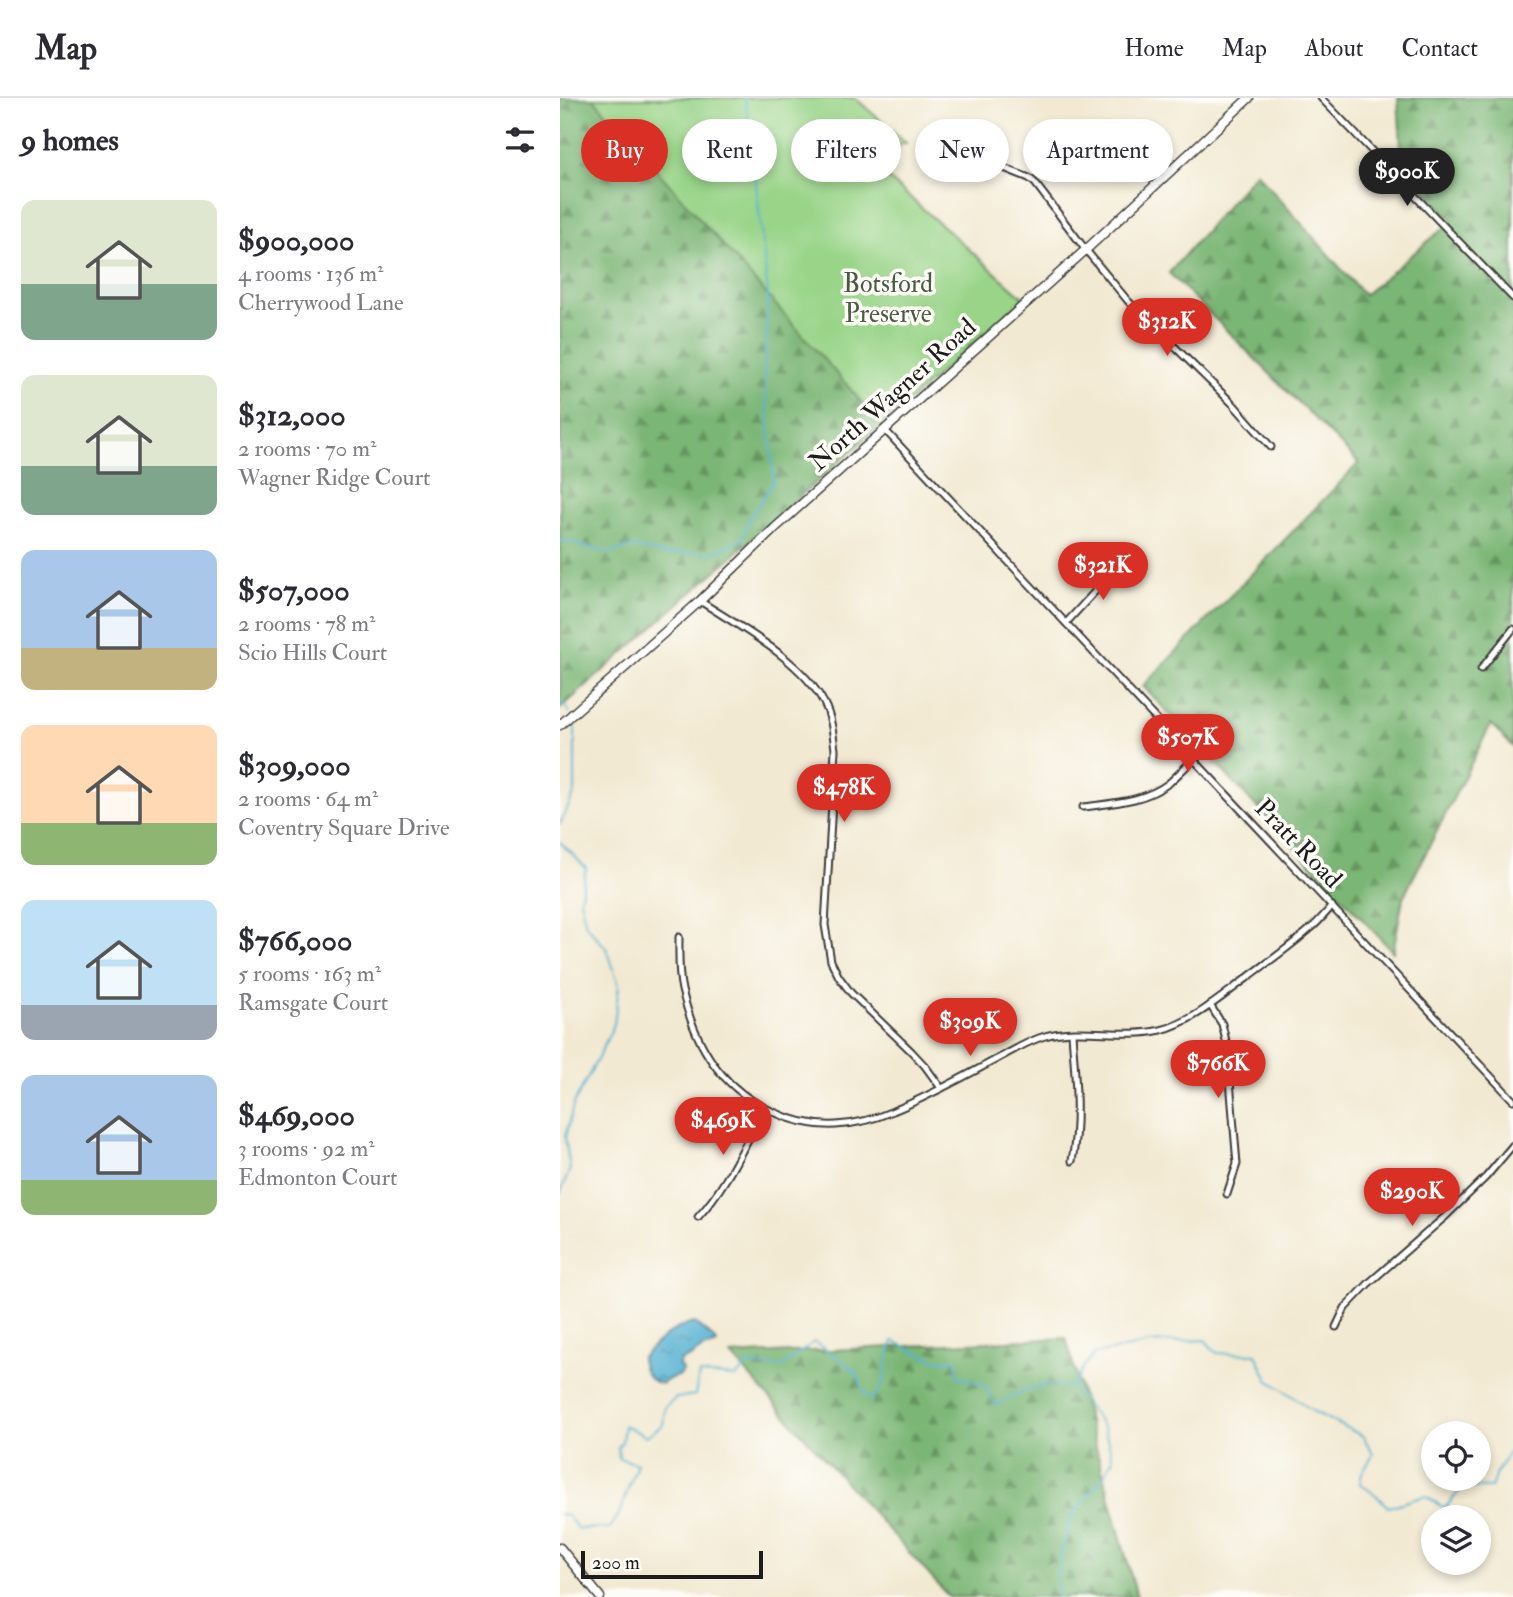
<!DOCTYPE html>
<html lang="en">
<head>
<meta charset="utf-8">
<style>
	:root { --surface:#fff; --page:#f2f2f3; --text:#2b2b33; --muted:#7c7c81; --line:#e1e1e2; --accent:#d93025 }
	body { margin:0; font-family:"IM FELL Double Pica",serif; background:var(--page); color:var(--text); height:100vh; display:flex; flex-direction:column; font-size:26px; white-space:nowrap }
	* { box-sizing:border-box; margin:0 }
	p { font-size:23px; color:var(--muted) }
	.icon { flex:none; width:38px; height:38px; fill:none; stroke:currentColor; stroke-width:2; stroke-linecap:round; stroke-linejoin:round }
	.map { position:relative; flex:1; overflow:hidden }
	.sheet { display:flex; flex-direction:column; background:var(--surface); width:560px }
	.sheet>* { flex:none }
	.hud { position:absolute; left:21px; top:21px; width:665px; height:63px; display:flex; gap:14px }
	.buttons { position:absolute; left:861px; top:1323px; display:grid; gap:14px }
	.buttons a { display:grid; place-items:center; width:70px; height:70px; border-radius:50%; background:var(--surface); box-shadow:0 4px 10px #0003; font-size:35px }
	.scale { position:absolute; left:21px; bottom:18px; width:182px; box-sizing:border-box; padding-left:7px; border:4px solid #1c1c1c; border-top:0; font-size:19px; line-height:24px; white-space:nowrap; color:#1c1c1c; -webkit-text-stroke:5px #fdfcf7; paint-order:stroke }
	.price { position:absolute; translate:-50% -60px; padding:0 16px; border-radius:24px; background:var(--accent); color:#fff; font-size:23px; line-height:46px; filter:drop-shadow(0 2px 4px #0008) }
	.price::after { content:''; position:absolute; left:50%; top:42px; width:21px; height:16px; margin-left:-10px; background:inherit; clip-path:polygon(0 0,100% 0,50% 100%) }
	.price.on { background:#222; color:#fff }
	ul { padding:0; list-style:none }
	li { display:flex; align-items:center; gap:21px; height:175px; padding:0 21px }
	li span { display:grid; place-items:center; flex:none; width:196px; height:140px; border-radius:14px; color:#555 }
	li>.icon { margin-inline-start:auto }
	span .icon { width:84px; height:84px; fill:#fffc; stroke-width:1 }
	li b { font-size:30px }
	h2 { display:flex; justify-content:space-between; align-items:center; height:84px; padding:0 21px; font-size:30px }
	.tag { padding:0 24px; border-radius:32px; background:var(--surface); box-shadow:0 4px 10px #0003; font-size:24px; line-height:63px }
	.tag.on { background:var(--accent); color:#fff }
	header { display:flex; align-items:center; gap:42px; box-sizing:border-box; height:98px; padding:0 35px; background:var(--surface); border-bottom:2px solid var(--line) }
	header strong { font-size:33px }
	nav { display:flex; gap:38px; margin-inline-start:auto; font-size:24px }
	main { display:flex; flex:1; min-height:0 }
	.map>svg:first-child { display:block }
</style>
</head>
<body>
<header>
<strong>Map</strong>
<nav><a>Home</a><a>Map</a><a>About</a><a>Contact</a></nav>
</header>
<main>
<section class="sheet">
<h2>9 homes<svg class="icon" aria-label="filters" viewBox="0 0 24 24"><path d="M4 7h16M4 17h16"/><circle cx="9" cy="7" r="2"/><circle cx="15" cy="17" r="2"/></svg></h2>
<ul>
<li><span style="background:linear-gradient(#dfe7d0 60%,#7fa58c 0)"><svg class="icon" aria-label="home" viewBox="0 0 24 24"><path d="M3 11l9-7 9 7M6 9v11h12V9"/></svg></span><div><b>$900,000</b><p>4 rooms · 136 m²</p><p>Cherrywood Lane</p></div></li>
<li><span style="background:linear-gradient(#dfe7d0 65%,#7fa58c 0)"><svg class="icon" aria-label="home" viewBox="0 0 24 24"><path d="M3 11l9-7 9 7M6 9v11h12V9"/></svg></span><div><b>$312,000</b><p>2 rooms · 70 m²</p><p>Wagner Ridge Court</p></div></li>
<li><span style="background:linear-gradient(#a9c7e8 70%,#c2b280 0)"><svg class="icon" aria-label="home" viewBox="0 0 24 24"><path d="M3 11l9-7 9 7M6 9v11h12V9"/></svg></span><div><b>$507,000</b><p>2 rooms · 78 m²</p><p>Scio Hills Court</p></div></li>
<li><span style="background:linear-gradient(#ffd9b3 70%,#8fb573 0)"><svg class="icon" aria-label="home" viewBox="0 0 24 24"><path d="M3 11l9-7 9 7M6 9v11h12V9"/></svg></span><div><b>$309,000</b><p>2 rooms · 64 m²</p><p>Coventry Square Drive</p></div></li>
<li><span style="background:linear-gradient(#bfe0f5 75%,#9aa5b1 0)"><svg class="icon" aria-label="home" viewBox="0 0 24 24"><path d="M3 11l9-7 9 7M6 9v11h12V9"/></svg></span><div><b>$766,000</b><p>5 rooms · 163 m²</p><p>Ramsgate Court</p></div></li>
<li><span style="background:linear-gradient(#a9c7e8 75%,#8fb573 0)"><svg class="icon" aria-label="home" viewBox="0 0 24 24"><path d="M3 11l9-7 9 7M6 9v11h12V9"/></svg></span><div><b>$469,000</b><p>3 rooms · 92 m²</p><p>Edmonton Court</p></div></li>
</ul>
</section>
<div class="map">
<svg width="953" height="1499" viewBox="0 0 953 1499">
	<defs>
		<pattern id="forest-firs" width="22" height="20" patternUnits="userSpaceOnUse" patternTransform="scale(1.75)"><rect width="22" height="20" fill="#7ab674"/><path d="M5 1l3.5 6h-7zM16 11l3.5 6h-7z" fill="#63935e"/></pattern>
		<pattern id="water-ripples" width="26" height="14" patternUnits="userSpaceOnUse" patternTransform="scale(1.75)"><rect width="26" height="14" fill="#54b1d2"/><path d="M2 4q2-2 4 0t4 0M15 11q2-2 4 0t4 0" fill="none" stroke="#458faa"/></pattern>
	</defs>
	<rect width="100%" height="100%" fill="#fdfcf7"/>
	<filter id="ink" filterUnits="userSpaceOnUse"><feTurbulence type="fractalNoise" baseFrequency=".0143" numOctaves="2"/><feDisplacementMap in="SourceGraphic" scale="14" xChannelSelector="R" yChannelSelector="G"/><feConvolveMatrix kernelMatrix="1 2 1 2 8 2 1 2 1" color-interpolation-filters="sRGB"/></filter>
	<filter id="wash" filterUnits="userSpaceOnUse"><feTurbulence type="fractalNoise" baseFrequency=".00686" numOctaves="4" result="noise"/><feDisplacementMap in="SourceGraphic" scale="28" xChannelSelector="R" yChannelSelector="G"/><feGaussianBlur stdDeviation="1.57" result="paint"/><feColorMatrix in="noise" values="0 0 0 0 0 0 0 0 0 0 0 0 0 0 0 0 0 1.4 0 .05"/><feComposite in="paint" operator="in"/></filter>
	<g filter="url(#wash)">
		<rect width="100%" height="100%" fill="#f2e9d2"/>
		<g fill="url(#forest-firs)" stroke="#4b6948" stroke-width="2">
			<polygon points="0,0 295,0 346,45 305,60 464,200 0,611"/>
			<polygon points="838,0 953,0 953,649 931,626 843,800 833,854 583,588 799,365 609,175 696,74 804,197 892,123 842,66"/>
			<polygon points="506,1240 577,1499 389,1499 171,1257"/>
		</g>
		<polygon fill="#99d488" stroke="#5a7852" stroke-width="2" points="33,0 295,0 346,45 305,60 464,200 322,327"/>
		<path fill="url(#water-ripples)" stroke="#386677" stroke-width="2" d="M135 1225C141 1230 153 1239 157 1245L155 1247 143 1250 130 1259 120 1263 119 1268 123 1272C121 1279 118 1278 111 1280 108 1281 105 1284 102 1286 89 1284 82 1273 81 1260 97 1244 113 1228 135 1225Z"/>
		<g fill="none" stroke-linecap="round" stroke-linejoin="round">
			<g stroke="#54b1d2" stroke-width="2">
				<polyline points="0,444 2,442 48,455 72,449 107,456 154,454 182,441 188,423 214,383 204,274 208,198 192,47 185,0"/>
				<polyline points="0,602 10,615"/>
				<polyline points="0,726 15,694 15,632 13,620"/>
				<polyline points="0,744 26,770 20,802 26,827 47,851 59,887 54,926 38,960 14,1005 5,1039 10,1071 0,1096"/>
				<path d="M514 1288 524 1268 535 1256 589 1245 645 1242 657 1255 696 1256 708 1282 734 1299 754 1314 803 1338 813 1356C807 1371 801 1368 800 1386L816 1397 828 1409 865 1398 885 1410 903 1389 931 1390 936 1375 949 1354 953 1355"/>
				<path d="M0 1416 7 1417 18 1431 50 1430 59 1416 77 1366 59 1360 58 1349 62 1344 64 1327 86 1338 103 1327 105 1309 116 1300 135 1297 139 1276 176 1279 188 1267 222 1269 254 1244C268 1253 283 1261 295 1274 304 1284 299 1294 312 1302L324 1285 327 1266 333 1243 374 1262H396L398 1279 423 1286 436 1307 462 1294 483 1287 514 1289"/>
				<polyline points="499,1499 496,1479 511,1419 542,1381 553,1361 544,1330 514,1290"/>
			</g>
		</g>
	</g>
	<g filter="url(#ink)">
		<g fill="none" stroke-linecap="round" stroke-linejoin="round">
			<g stroke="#3c3b37" stroke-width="9">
				<g id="minor">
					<polyline points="761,0 953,200"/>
					<polyline points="413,54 429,64 469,80 475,85 525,151 568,203 673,306 711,349"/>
					<polyline points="324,331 953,1002"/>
					<path d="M140 503C180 529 242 562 264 605 272 620 273 636 275 652L265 827 271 863 279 879 291 895 351 953 365 968 381 990"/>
					<polyline points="506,525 540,488 551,464"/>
					<polyline points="921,571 953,531"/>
					<path d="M523 709C553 705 584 704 609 685 617 678 625 669 633 662"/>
					<path d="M119 839C119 856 118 875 122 892 129 921 140 950 159 973 186 1006 233 1029 276 1027 295 1026 315 1021 333 1013 368 999 403 979 437 961 452 953 468 943 485 938 522 928 563 941 601 932 633 924 661 899 687 880 708 864 730 849 750 831 758 825 765 816 772 808"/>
					<polyline points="650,907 662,926 667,947 677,1066 667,1096"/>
					<path d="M512 935C515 978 520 1020 512 1063"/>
					<path d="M138 1119C167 1088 184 1047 205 1010"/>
					<polyline points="776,1229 785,1210 809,1185 887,1117 926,1079 953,1047"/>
				</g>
			</g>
			<g stroke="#3c3b37" stroke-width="11">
				<g id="secondary">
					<polyline points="0,627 140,503 215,430 530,148 689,0"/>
					<polyline points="0,1450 40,1499"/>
				</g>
			</g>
			<use href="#minor" stroke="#fff" stroke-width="5"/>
			<use href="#secondary" stroke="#fff" stroke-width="8"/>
		</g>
	</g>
	<g text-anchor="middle" stroke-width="7" stroke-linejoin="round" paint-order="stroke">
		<g font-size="26" fill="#485c42" stroke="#fdfcf7">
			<text x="328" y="194">Botsford<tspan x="328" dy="30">Preserve</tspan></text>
		</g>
		<g font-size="26" fill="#1c1c1c" stroke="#fdfcf7">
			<text transform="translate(332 296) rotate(-42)" y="9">North Wagner Road</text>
			<text transform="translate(739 745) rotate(46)" y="9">Pratt Road</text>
		</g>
	</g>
</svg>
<div class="buttons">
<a><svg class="icon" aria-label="locate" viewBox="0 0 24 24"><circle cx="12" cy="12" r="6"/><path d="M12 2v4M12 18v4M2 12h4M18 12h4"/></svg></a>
<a><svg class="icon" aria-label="layers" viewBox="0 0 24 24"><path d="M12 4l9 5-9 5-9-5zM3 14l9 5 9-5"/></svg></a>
</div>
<div class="scale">200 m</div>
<b class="price on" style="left:847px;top:110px">$900K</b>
<b class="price" style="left:607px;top:260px">$312K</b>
<b class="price" style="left:543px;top:504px">$321K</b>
<b class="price" style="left:628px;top:676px">$507K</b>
<b class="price" style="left:284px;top:726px">$478K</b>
<b class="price" style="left:410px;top:960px">$309K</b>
<b class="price" style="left:658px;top:1002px">$766K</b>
<b class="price" style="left:163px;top:1059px">$469K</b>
<b class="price" style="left:852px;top:1130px">$290K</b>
<div class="hud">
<a class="tag on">Buy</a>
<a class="tag">Rent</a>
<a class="tag">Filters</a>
<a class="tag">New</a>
<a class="tag">Apartment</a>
</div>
</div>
</main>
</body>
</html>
